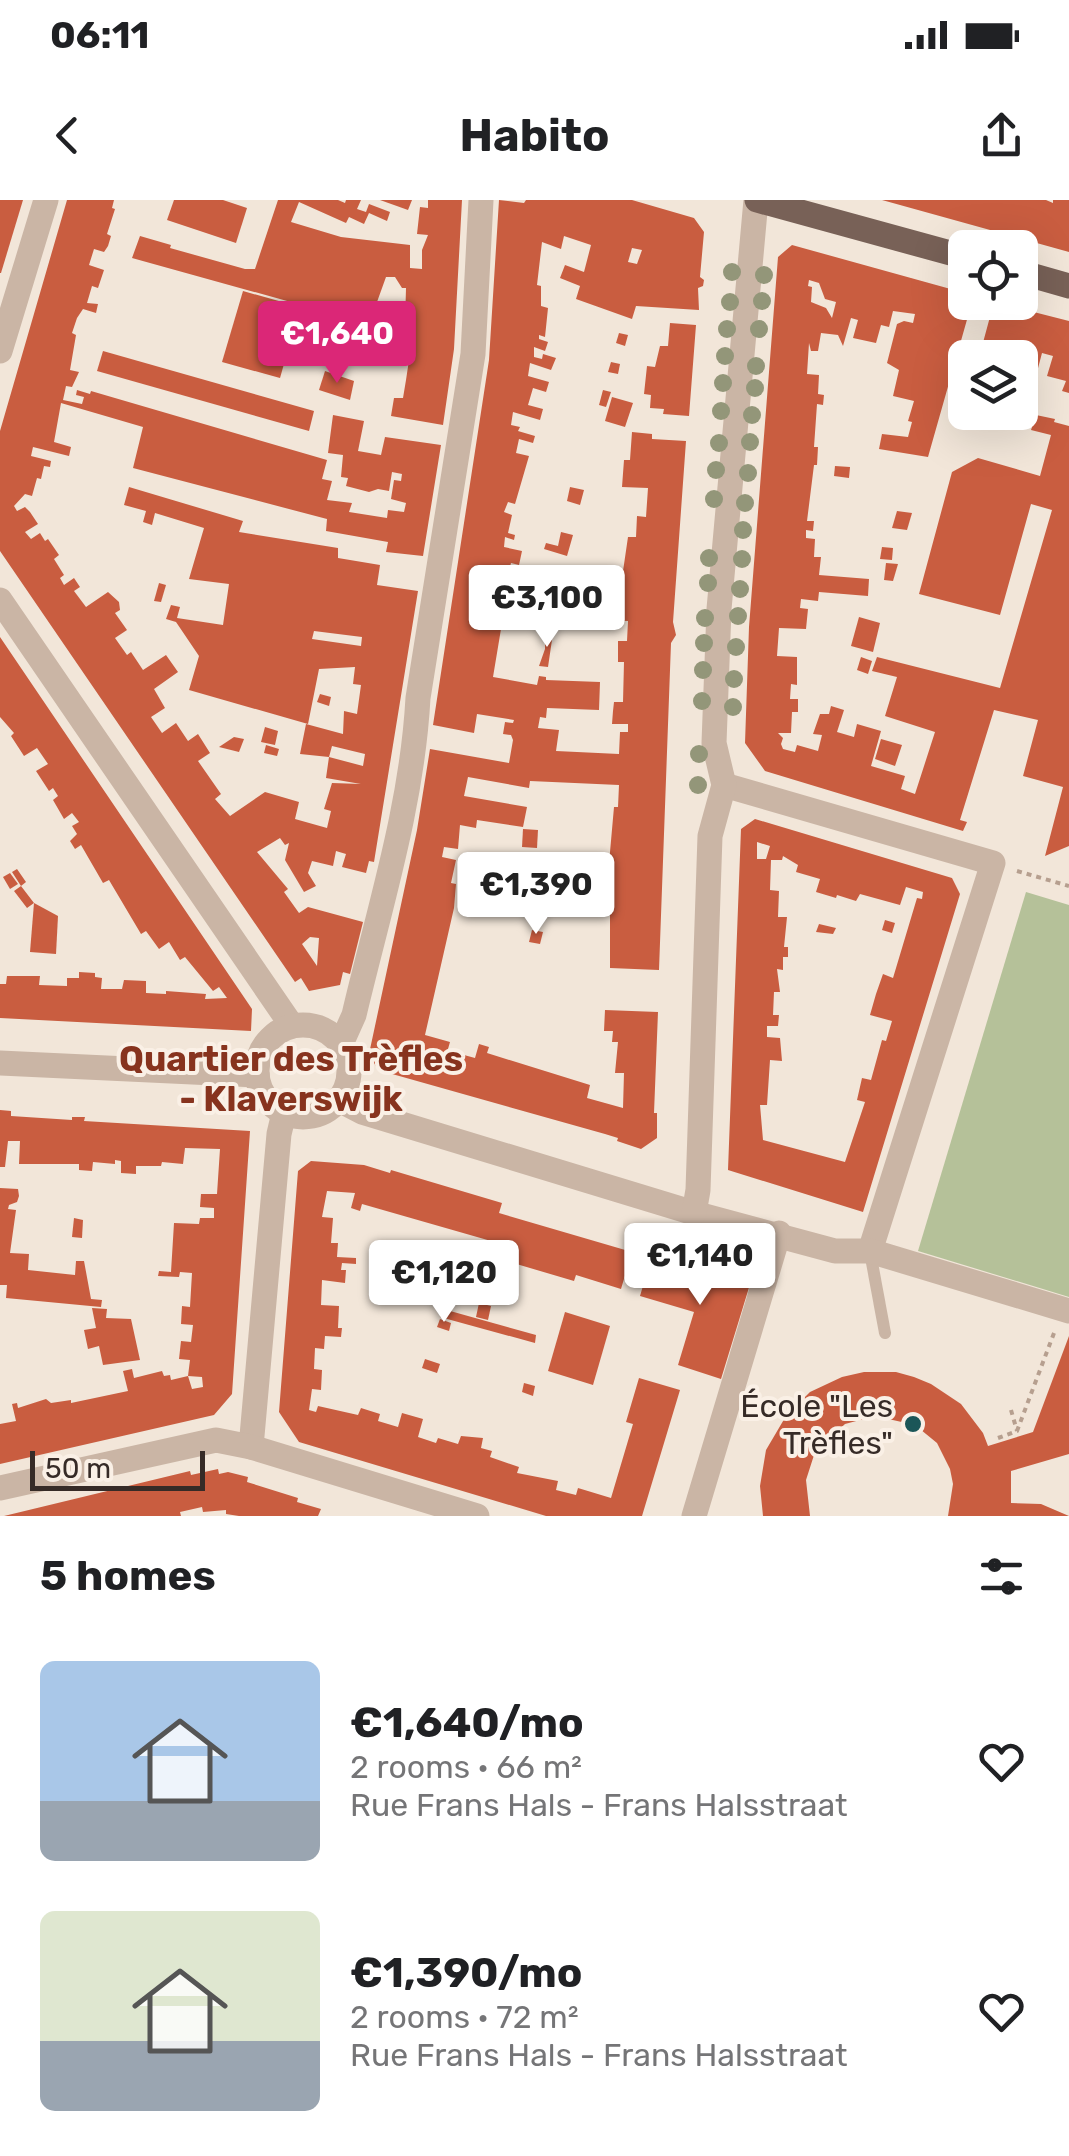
<!DOCTYPE html>
<html lang="en">
<head>
<meta charset="utf-8">
<style>
	:root { --surface:#fff; --page:#f6f6f6; --text:#202124; --muted:#757577; --accent:#db2777 }
	body { margin:0; font-family:Rubik,sans-serif; background:var(--page); color:var(--text); height:100vh; display:flex; flex-direction:column; font-size:38px; white-space:nowrap }
	* { box-sizing:border-box; margin:0 }
	p { font-size:32px; color:var(--muted) }
	.icon { flex:none; width:55px; height:55px; fill:none; stroke:currentColor; stroke-width:2; stroke-linecap:round; stroke-linejoin:round }
	.map { position:relative; height:1316px; overflow:hidden }
	.side { display:flex; flex-direction:column; background:var(--surface); flex:1 }
	.side>* { flex:none }
	.fabs { position:absolute; left:948px; top:30px; display:grid; gap:20px }
	.fabs a { display:grid; place-items:center; width:90px; height:90px; border-radius:15px; background:var(--surface); box-shadow:0 10px 40px #0002; font-size:50px }
	.scale { position:absolute; left:30px; bottom:25px; width:175px; box-sizing:border-box; padding-left:10px; border:5px solid #362b27; border-top:0; font-size:28px; line-height:35px; white-space:nowrap; color:#362b27; -webkit-text-stroke:8px #faf0e6; paint-order:stroke }
	.price { position:absolute; translate:-50% -85px; padding:0 22px; border-radius:10px; background:#fff; color:#222; font-size:32px; line-height:65px; filter:drop-shadow(0 2px 5px #0008) }
	.price::after { content:''; position:absolute; left:50%; top:60px; width:30px; height:22px; margin-left:-15px; background:inherit; clip-path:polygon(0 0,100% 0,50% 100%) }
	.price.active { background:var(--accent); color:#fff }
	ul { padding:0; list-style:none }
	li { display:flex; align-items:center; gap:30px; height:250px; padding:0 40px }
	li span { display:grid; place-items:center; flex:none; width:280px; height:200px; border-radius:15px; color:#555 }
	li>.icon { margin-inline-start:auto }
	span .icon { width:120px; height:120px; fill:#fffc; stroke-width:1 }
	li b { font-size:42px }
	h2 { display:flex; justify-content:space-between; align-items:center; height:120px; padding:0 40px; font-size:42px }
	.status { display:flex; justify-content:space-between; align-items:center; height:70px; padding:0 50px; background:var(--surface); direction:ltr }
	.status svg { height:28px; fill:currentColor }
	header { display:flex; justify-content:space-between; align-items:center; height:130px; padding:0 40px; background:var(--surface); font-size:45px; font-weight:700 }
	.map>svg:first-child { display:block }
</style>
</head>
<body>
<div class="status"><b>06:11</b><svg viewBox="0 0 49 12"><path d="M0 12V9h3v3zM5 12V6h3v6zM10 12V3h3v9zM15 12V0h3v12zM26 1h20v11H26zM47 4h2v5h-2z"/></svg></div>
<header><svg class="icon" aria-label="back" viewBox="0 0 24 24"><path d="M15 5l-7 7 7 7"/></svg>Habito<svg class="icon" aria-label="share" viewBox="0 0 24 24"><path d="M12 15V3M7 8l5-5 5 5M5 13v7h14v-7"/></svg></header>
<div class="map">
<svg width="1069" height="1316" viewBox="0 0 1069 1316">
	<rect width="100%" height="100%" fill="#f2e6d9"/>
	<polygon fill="#b5c199" points="1026,692 1069,705 1069,1097 918,1051"/>
	<g fill="#c95d40" fill-rule="evenodd">
		<polygon points="0,0 23,0 1,73 0,73"/>
		<path d="M67 0H114L112 8 115 9 107 34 111 36 108 46 104 52 94 49 89 65 104 70 98 88 92 86 87 103 98 104 96 113 83 109 77 118 72 133 76 135 70 170 79 172 72 187 66 186 63 200 82 204 84 197 76 195 77 190 90 194 91 191 327 260 322 279 332 281 327 300 352 303 349 312 387 318 388 310 404 312 406 303 391 299 394 280 401 281 402 274 392 272 389 291 378 289 369 292 346 286 348 278 341 277 343 255 328 253 333 215 364 221 358 251 381 255 385 237 441 245 423 356 386 352 388 342 326 331 327 319 133 268 143 227 61 203 54 242 71 247 69 256 33 247 31 256 51 261 50 267 44 266 41 279 37 278 32 296 25 294 14 306 17 311 25 307 30 312 38 324 25 332 31 339 40 333 45 341 48 339 59 355 54 359 64 375 60 378 64 385 74 378 80 387 74 391 86 407 108 392 119 402 120 410 115 413 127 430 115 438 127 455 131 452 143 470 166 455 178 472 154 489 165 508 151 517 162 533 176 523 188 541 198 534 210 553 198 561 221 594 215 599 230 616 265 592 299 602 295 619 327 628 331 611 324 609 332 583 361 584 326 578 329 557 300 554 306 524 343 534 344 511 357 514 361 485 353 484 355 467 319 469 308 524 189 490 199 456 176 422 166 419 171 405 180 407 177 418 223 425 229 384 189 379 204 328 155 313 152 325 143 322 146 311 124 305 129 287 243 321 239 332 338 348V358L380 365 377 385 418 391 374 662 369 661 366 673 342 667 346 654 336 651 333 666 312 661 308 673 316 686 304 692 285 660 289 643 285 645 280 638 257 652 288 689 284 692 299 713 308 707 363 722 350 774 343 772 340 785 309 791 301 778 295 782 0 351V231ZM314 431 362 437 361 446 312 439ZM332 546 365 554 363 566 329 557ZM310 737 319 738 317 766 302 744Z"/>
		<polygon points="174,0 223,0 247,8 236,43 167,20"/>
		<polygon points="278,0 338,0 345,3 346,0 361,0 357,9 366,12 369,4 390,12 387,21 369,13 364,24 349,17 346,23 299,2 291,22 341,37 410,45 410,68 422,69 422,50 428,35 417,34 420,7 428,8 428,0 462,0 454,149 443,225 391,216 394,198 403,198 406,180 409,160 401,159 404,135 413,138 414,125 405,124 406,88 402,88 395,77 386,77 377,102 381,102 380,129 338,116 329,150 315,147 321,120 302,115 305,106 132,58 140,36 171,45 170,48 245,69 255,69"/>
		<polygon points="380,0 412,0 408,10"/>
		<path d="M499 0 524 3 526 0H632L694 18 704 32 700 77 704 80 703 86 698 88 699 110 636 106 632 119 576 99 580 86 560 78 565 65 584 72 591 45 564 36 561 49 542 42 537 85 541 86V106L548 108 545 137 539 135V139L548 142 545 151 534 147V157L542 159 543 154 556 158 551 170 530 163 528 176 549 182 546 192 533 188 528 205 543 209 540 220 513 212 511 225 520 227 518 231 535 236 533 243 519 239 516 253 529 256 515 304 508 302 504 312 512 315 508 333 515 335 514 340 505 337 504 347 522 351 519 365 511 363 507 379 495 376 493 384H496L493 405 498 406 496 416 500 417 501 429 493 477 537 485 539 476 546 477V480L600 482 599 510 547 508 546 518 540 517 538 528 559 530 556 551 619 554 620 532H628V524H612L613 511 614 502H623L624 462H618V441H627L628 421 555 418 563 373 622 378 628 337H636L637 316 646 317 648 288 622 287 624 260H630L632 232 652 234V239L686 241 673 422 676 435 671 443 659 770 610 768V652L614 607H618L619 585 530 581 529 588 468 577 464 596 527 607 523 627 477 620 476 628 460 625 458 649 444 647 442 657 456 660 451 683 456 684 454 708 425 835 450 842 446 856 452 857 453 852 475 858 479 844 489 847 487 853 590 885 587 898 623 908 624 873H615L618 842H612L613 831H604L605 810 658 812 654 913H657V938L641 949 617 941 618 938 605 934 378 870 369 854 417 630 430 549 509 563 513 540 511 535 503 534 505 522 513 523 514 520 477 514 474 533 433 525 489 160ZM632 48 642 50 637 64 628 62Z"/>
		<polygon points="882,0 1046,0 1053,3 1053,0 1069,0 1069,52"/>
		<path d="M792 45 965 93V102H972L928 257 879 249 882 234 908 237 912 222 908 221 914 201 893 196 899 170 887 163 897 124 904 121 913 123 915 114 893 111 889 127 881 125 876 143 853 138 858 120 851 118 843 146 838 135 821 133 818 151H811L809 143 807 174 819 175 818 194 824 195 823 205 817 204 814 247H818L817 265H814L807 321H814L813 331 806 330V338L815 339 814 357H821L819 375 869 379 868 396 819 392 818 401 801 399 800 408 808 409 806 429 779 428 777 456 797 457V485L791 484 790 499H798V512H792L791 533H778L783 538 781 544 783 549 795 552 797 545 818 551 822 535 813 534 820 514H829L831 506 844 510 837 532 854 537 857 524 881 531 871 566 905 576 901 589 915 594 935 532 885 516 897 477 872 471 877 457 1000 488 1052 310 1031 304 1000 415 919 394 952 272 978 258 1040 276 1051 235 1031 230 1036 215 1055 219 1054 222 1069 226V646L1045 656 1063 587 1023 576 1038 520 994 510 960 620 967 622 963 631 765 571 745 543 749 427 778 57ZM809 80 819 83 825 99 836 102 832 118 826 108 811 102 812 87 808 86Z"/>
		<polygon points="243,91 300,107 280,178 222,162"/>
		<polygon points="994,102 1069,121 1069,193 1062,191 1066,181 1047,176 1053,156 1042,153 1037,172 1020,167 1020,158 992,158 989,152 981,150"/>
		<polygon points="340,121 349,123 346,134 337,131"/>
		<polygon points="670,123 696,125 689,216 663,214 664,209 650,208 651,195 644,194 647,166 655,167 660,146 668,146"/>
		<polygon points="619,133 628,135 625,146 616,143"/>
		<polygon points="317,149 327,152 324,163 313,159"/>
		<polygon points="103,151 314,211 309,231 97,171"/>
		<polygon points="611,162 620,164 618,174 608,172"/>
		<polygon points="325,171 354,181 350,200 319,190"/>
		<polygon points="603,190 611,192 606,207 599,205"/>
		<polygon points="612,197 633,203 625,227 605,221"/>
		<polygon points="835,266 850,267 849,278 834,276"/>
		<polygon points="570,287 584,290 580,305 567,301"/>
		<polygon points="897,311 912,313 907,330 892,328"/>
		<polygon points="561,332 573,335 567,356 544,349 546,343 558,346"/>
		<polygon points="882,347 893,348 892,360 880,359"/>
		<polygon points="886,363 898,364 893,381 884,380"/>
		<polygon points="159,383 166,385 161,402 154,401"/>
		<polygon points="538,404 550,406 548,413 537,411"/>
		<polygon points="859,417 880,423 873,452 851,446"/>
		<polygon points="545,432 553,433 548,467 539,466 545,449"/>
		<polygon points="0,437 252,809 251,831 0,818 0,784 6,784 7,776 40,776 39,785 67,786 67,778 79,778 79,772 95,773 95,777 102,778 101,789 122,789 124,780 146,781 146,793 166,794 166,791 206,794 205,799 227,798 219,787 213,791 185,757 180,760 169,742 159,749 146,731 141,734 109,680 103,683 81,645 75,649 70,641 77,634 72,626 79,622 72,613 64,619 53,600 58,596 53,588 49,591 36,571 48,564 37,548 24,556 11,536 14,533 0,517"/>
		<polygon points="861,457 872,461 868,474 857,470"/>
		<polygon points="320,494 331,497 329,506 317,502"/>
		<polygon points="265,527 278,531 275,545 261,542"/>
		<polygon points="234,537 244,539 239,552 219,547"/>
		<polygon points="881,539 902,545 895,566 875,559"/>
		<polygon points="266,545 279,549 277,556 264,553"/>
		<path d="M755 619 952 678 960 694 863 1012 728 970 741 629ZM757 642 770 646 766 659H757ZM783 656 798 665 796 672 820 679 816 692 836 698 837 695 856 701 860 694 900 705 906 687 923 692 922 699 917 698 893 778 883 774 876 794 870 815 892 821 886 841 882 840 871 880 862 878 857 900 865 902 845 962 763 940 760 905H767L770 860 782 861 780 838 767 837V826H778L779 815H773L774 792H780L777 769 783 770V757H788V747H784L787 717H778L779 691 770 690 771 660H782Z"/>
		<polygon points="523,629 538,630 537,648 522,647"/>
		<polygon points="17,669 26,682 21,686 34,703 27,708 14,691 21,686 12,672"/>
		<polygon points="10,673 18,684 10,689 3,677"/>
		<polygon points="34,703 58,716 56,754 30,752"/>
		<polygon points="538,708 547,709 545,719 536,718"/>
		<polygon points="885,720 895,723 892,733 882,730"/>
		<polygon points="819,724 836,728 833,734 816,732"/>
		<polygon points="532,730 543,732 540,744 529,742"/>
		<polygon points="0,910 11,911 11,916 72,920 72,917 85,917 84,921 250,931 232,1194 214,1215 0,1264 0,1224 16,1221 12,1204 17,1203 18,1208 46,1199 51,1203 71,1200 71,1203 128,1191 123,1171 132,1169 134,1178 162,1171 164,1176 170,1175 171,1180 188,1176 192,1189 203,1187 202,1177 188,1176 190,1160 179,1159 181,1141 191,1142 193,1125 181,1124 182,1106 190,1107 192,1073 180,1072 179,1077 158,1076 159,1071 171,1072 174,1023 199,1024 200,1018 214,1018 214,1008 200,1007 201,994 217,994 220,949 185,948 183,964 162,962 161,966 136,966 136,974 121,973 121,961 115,960 115,964 93,962 92,971 79,970 79,964 19,964 20,941 8,941 5,967 0,967"/>
		<polygon points="311,961 364,965 390,973 391,970 502,1003 499,1013 632,1052 621,1089 576,1075 574,1081 486,1055 491,1041 362,1004 360,1011 351,1008 355,993 327,991 322,1017 333,1018 331,1043 338,1043 337,1057 356,1058 356,1064 342,1063 341,1070 346,1070 345,1083 322,1080 321,1105 339,1106 338,1128 342,1128 341,1137 325,1136 324,1149 315,1148 314,1169 322,1170 321,1190 312,1189 309,1210 316,1212 318,1206 358,1215 361,1208 380,1214 378,1221 398,1227 402,1213 423,1219 418,1237 436,1243 438,1238 458,1244 461,1236 483,1238 481,1248 492,1251 490,1257 519,1267 517,1273 558,1281 556,1290 576,1295 578,1288 611,1298 633,1224 626,1222 639,1178 680,1190 642,1316 546,1316 299,1242 279,1212 298,971"/>
		<polygon points="0,988 18,989 19,996 17,1002 9,1005 8,1009 16,1010 10,1053 29,1054 28,1070 75,1075 76,1061 84,1061 91,1099 102,1100 101,1107 6,1098 7,1085 0,1085"/>
		<polygon points="74,1018 83,1020 82,1038 72,1037"/>
		<polygon points="653,1052 751,1081 721,1179 678,1165 694,1112 640,1096"/>
		<polygon points="479,1103 491,1106 488,1120 476,1117"/>
		<polygon points="92,1108 107,1109 106,1118 131,1119 140,1160 103,1165 99,1146 88,1149 84,1130 96,1128"/>
		<polygon points="443,1109 536,1135 535,1143 440,1117"/>
		<polygon points="565,1112 610,1126 593,1185 548,1171"/>
		<polygon points="440,1119 451,1123 449,1131 437,1127"/>
		<polygon points="1069,1136 1069,1254 1011,1271 1011,1303 1041,1304 1069,1316 948,1316 953,1284 950,1269 937,1243 915,1225 875,1216 845,1224 815,1252 806,1280 810,1316 763,1316 760,1286 766,1250 786,1216 810,1192 842,1177 864,1172 896,1172 914,1177 931,1184 961,1204 983,1233 988,1246 1033,1232"/>
		<polygon points="425,1159 440,1164 437,1173 422,1168"/>
		<polygon points="524,1183 535,1186 533,1196 522,1192"/>
		<polygon points="218,1269 219,1274 228,1272 248,1277 247,1282 298,1298 297,1302 321,1309 318,1316 239,1316 226,1314 226,1310 203,1312 202,1307 180,1312 181,1316 4,1316 190,1271 191,1275"/>
	</g>
	<g fill="none" stroke-linecap="round" stroke-linejoin="round">
		<g stroke="#b69f8f" stroke-width="4" stroke-dasharray="5 5" stroke-linecap="butt">
			<polyline points="1017,671 1069,686"/>
			<polyline points="1011,1210 1017,1231"/>
			<polyline points="998,1238 1017,1231 1054,1133"/>
		</g>
		<polyline stroke="#cab5a5" stroke-width="12" points="870,1052 885,1133"/>
		<g stroke="#cab5a5" stroke-width="25">
			<polyline points="0,151 46,0"/>
			<polyline points="0,400 292,826"/>
			<polyline points="724,585 993,663 870,1051"/>
			<circle cx="303" cy="871" r="46"/>
			<path d="M341 844 354 815C379 709 412 607 418 498L473 154 481 0"/>
			<polyline points="0,863 257,875"/>
			<polyline points="339,900 362,912 694,1013 835,1051 870,1051 1069,1111"/>
			<polyline points="694,1013 698,990 710,636 724,585 714,543 719,409 756,0"/>
			<polyline points="251,1247 279,934 284,913"/>
			<polyline points="0,1288 216,1240 251,1247 477,1316"/>
			<polyline points="694,1316 779,1033"/>
		</g>
		<g stroke="#786157" stroke-width="25">
			<polyline points="757,0 965,57"/>
			<polyline points="1020,72 1069,86"/>
		</g>
	</g>
	<g fill="#939679">
		<circle cx="732" cy="72" r="9"/>
		<circle cx="764" cy="75" r="9"/>
		<circle cx="762" cy="101" r="9"/>
		<circle cx="730" cy="102" r="9"/>
		<circle cx="727" cy="129" r="9"/>
		<circle cx="759" cy="129" r="9"/>
		<circle cx="725" cy="156" r="9"/>
		<circle cx="756" cy="166" r="9"/>
		<circle cx="723" cy="183" r="9"/>
		<circle cx="755" cy="188" r="9"/>
		<circle cx="721" cy="211" r="9"/>
		<circle cx="752" cy="215" r="9"/>
		<circle cx="750" cy="242" r="9"/>
		<circle cx="719" cy="243" r="9"/>
		<circle cx="716" cy="270" r="9"/>
		<circle cx="748" cy="273" r="9"/>
		<circle cx="714" cy="299" r="9"/>
		<circle cx="745" cy="303" r="9"/>
		<circle cx="743" cy="330" r="9"/>
		<circle cx="709" cy="358" r="9"/>
		<circle cx="742" cy="359" r="9"/>
		<circle cx="708" cy="383" r="9"/>
		<circle cx="740" cy="389" r="9"/>
		<circle cx="738" cy="416" r="9"/>
		<circle cx="705" cy="418" r="9"/>
		<circle cx="704" cy="443" r="9"/>
		<circle cx="736" cy="447" r="9"/>
		<circle cx="703" cy="470" r="9"/>
		<circle cx="734" cy="479" r="9"/>
		<circle cx="702" cy="501" r="9"/>
		<circle cx="733" cy="507" r="9"/>
		<circle cx="699" cy="554" r="9"/>
		<circle cx="698" cy="585" r="9"/>
	</g>
	<circle fill="#1b5658" stroke="#faf0e6" stroke-width="4" cx="913" cy="1224" r="10"/>
	<g text-anchor="middle" stroke-width="8" stroke-linejoin="round" paint-order="stroke">
		<g font-size="32" fill="#362b27" stroke="#faf0e6" text-anchor="end">
			<text x="893" y="1217">École "Les<tspan x="893" dy="37">Trèfles"</tspan></text>
		</g>
		<g font-size="35" font-weight="bold" fill="#87331e" stroke="#faf0e6">
			<text x="291" y="871">Quartier des Trèfles<tspan x="291" dy="40">- Klaverswijk</tspan></text>
		</g>
	</g>
</svg>
<div class="fabs">
<a><svg class="icon" aria-label="locate" viewBox="0 0 24 24"><circle cx="12" cy="12" r="6"/><path d="M12 2v4M12 18v4M2 12h4M18 12h4"/></svg></a>
<a><svg class="icon" aria-label="layers" viewBox="0 0 24 24"><path d="M12 4l9 5-9 5-9-5zM3 14l9 5 9-5"/></svg></a>
</div>
<div class="scale">50 m</div>
<b class="price active" style="left:337px;top:186px">€1,640</b>
<b class="price" style="left:547px;top:450px">€3,100</b>
<b class="price" style="left:536px;top:737px">€1,390</b>
<b class="price" style="left:700px;top:1108px">€1,140</b>
<b class="price" style="left:444px;top:1125px">€1,120</b>
</div>
<section class="side">
<h2>5 homes<svg class="icon" aria-label="filters" viewBox="0 0 24 24"><path d="M4 7h16M4 17h16"/><circle cx="9" cy="7" r="2"/><circle cx="15" cy="17" r="2"/></svg></h2>
<ul>
<li><span style="background:linear-gradient(#a9c7e8 70%,#9aa5b1 0)"><svg class="icon" aria-label="home" viewBox="0 0 24 24"><path d="M3 11l9-7 9 7M6 9v11h12V9"/></svg></span><div><b>€1,640/mo</b><p>2 rooms · 66 m²</p><p>Rue Frans Hals - Frans Halsstraat</p></div><svg class="icon" aria-label="heart" viewBox="0 0 24 24"><path d="M12 20l-8-8c-3-5 5-10 8-4 3-6 11-1 8 4z"/></svg></li>
<li><span style="background:linear-gradient(#dfe7d0 65%,#9aa5b1 0)"><svg class="icon" aria-label="home" viewBox="0 0 24 24"><path d="M3 11l9-7 9 7M6 9v11h12V9"/></svg></span><div><b>€1,390/mo</b><p>2 rooms · 72 m²</p><p>Rue Frans Hals - Frans Halsstraat</p></div><svg class="icon" aria-label="heart" viewBox="0 0 24 24"><path d="M12 20l-8-8c-3-5 5-10 8-4 3-6 11-1 8 4z"/></svg></li>
</ul>
</section>
</body>
</html>
